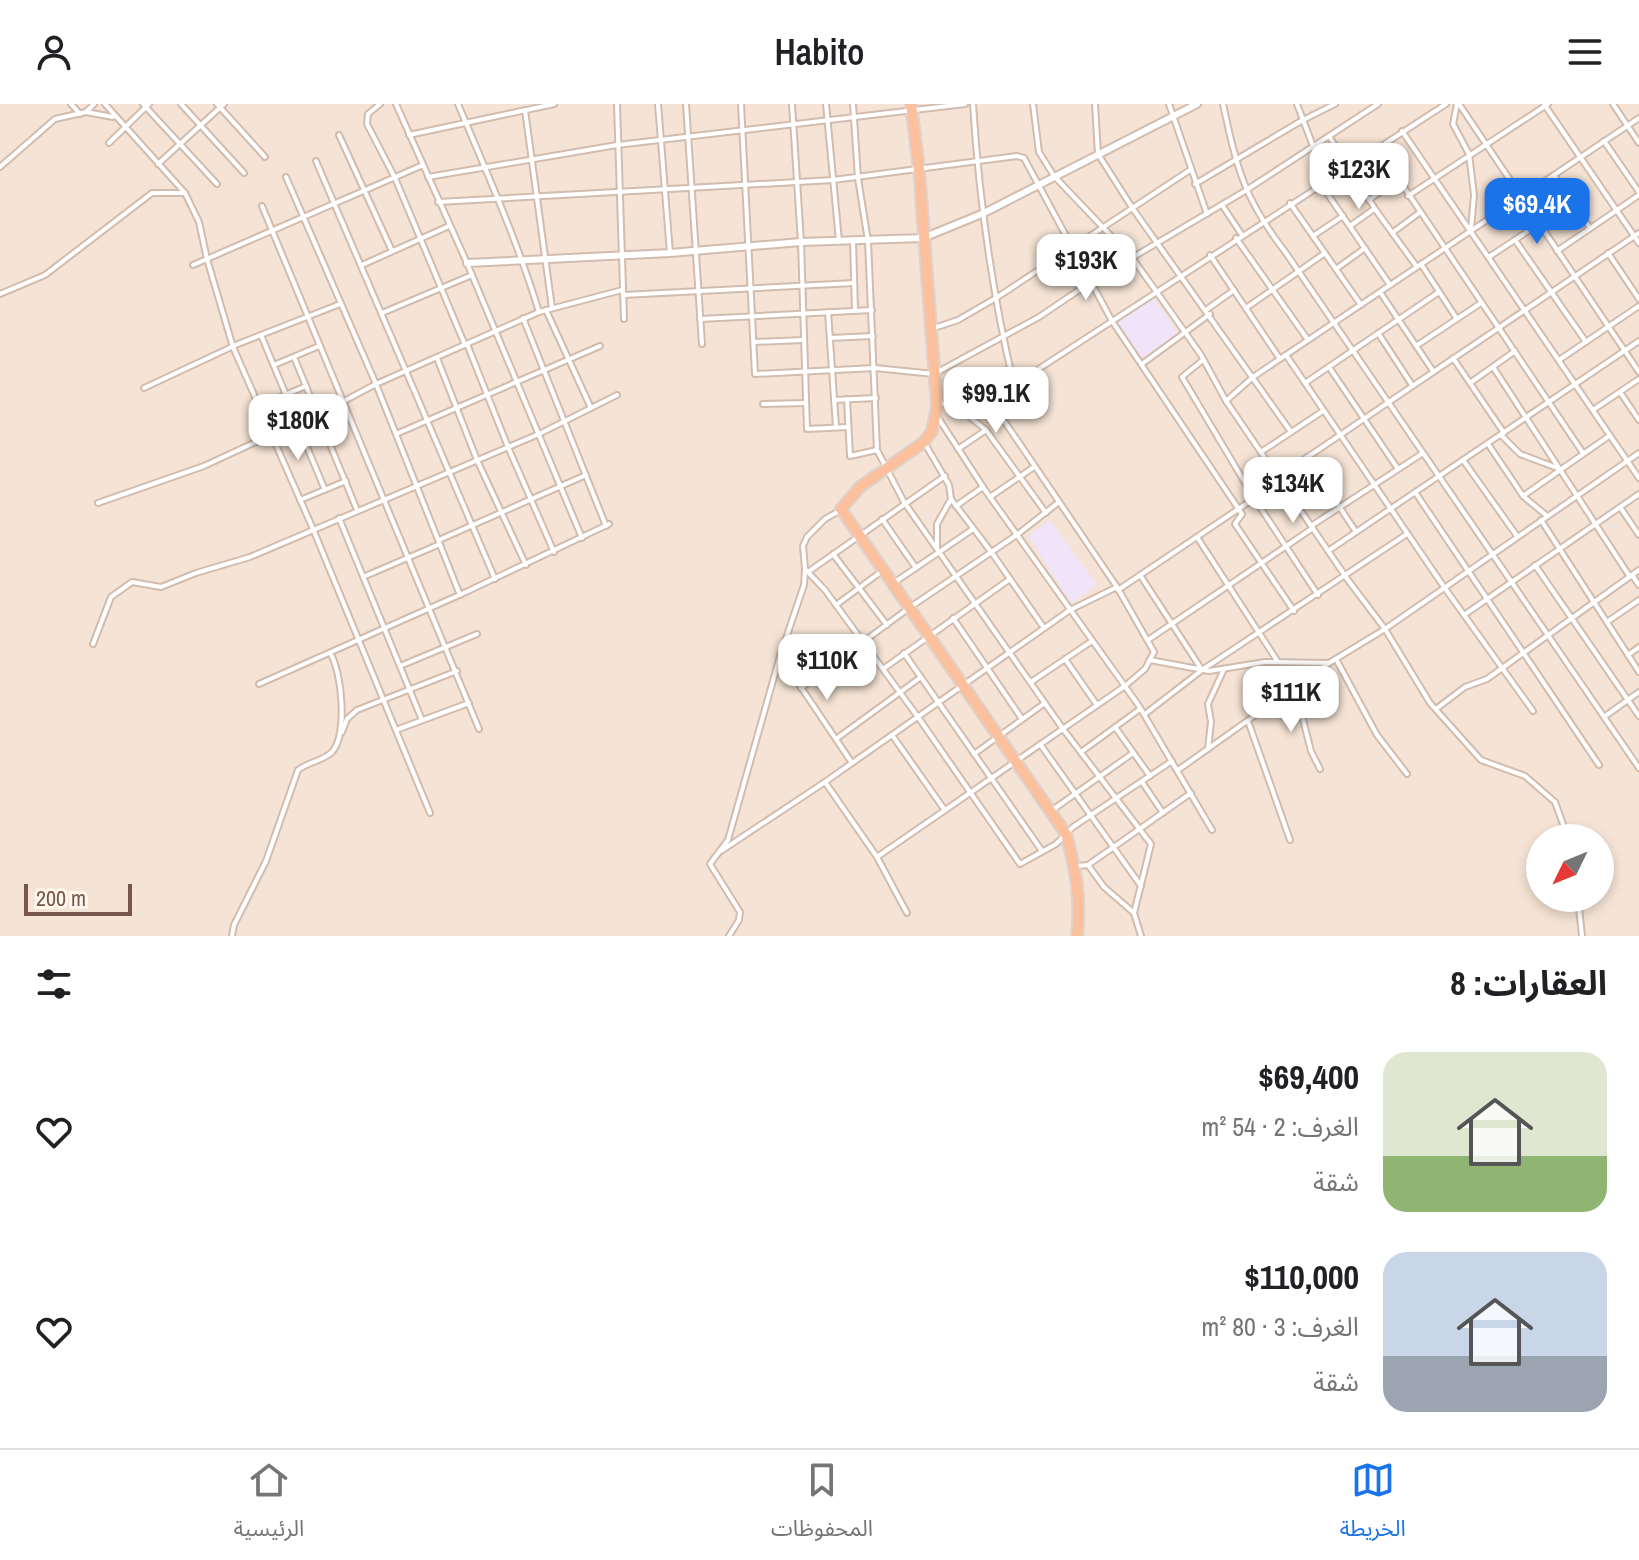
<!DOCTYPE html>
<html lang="ar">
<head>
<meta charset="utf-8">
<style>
	:root { --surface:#fff; --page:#f2f2f2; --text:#202124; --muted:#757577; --line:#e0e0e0; --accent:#1a73e8 }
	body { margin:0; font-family:"Archivo Narrow","Noto Sans Arabic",sans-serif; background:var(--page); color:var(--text); direction:rtl; height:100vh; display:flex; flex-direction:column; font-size:30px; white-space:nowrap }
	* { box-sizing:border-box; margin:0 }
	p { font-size:26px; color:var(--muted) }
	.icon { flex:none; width:44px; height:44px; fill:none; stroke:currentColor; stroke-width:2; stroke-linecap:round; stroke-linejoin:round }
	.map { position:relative; height:832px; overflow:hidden; direction:ltr }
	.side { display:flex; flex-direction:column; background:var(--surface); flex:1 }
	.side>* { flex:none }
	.needle { width:52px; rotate:227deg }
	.tools { position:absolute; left:1526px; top:720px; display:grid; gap:16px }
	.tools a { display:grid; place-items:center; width:88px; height:88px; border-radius:50%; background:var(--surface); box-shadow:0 4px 12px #0003; font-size:40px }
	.scale { position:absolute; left:24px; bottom:20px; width:108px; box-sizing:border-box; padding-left:8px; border:4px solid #78574a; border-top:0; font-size:22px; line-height:28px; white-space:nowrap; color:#78574a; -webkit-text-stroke:6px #fff7ee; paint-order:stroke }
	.price { position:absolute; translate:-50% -68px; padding:0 18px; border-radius:16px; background:#fff; color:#222; font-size:26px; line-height:52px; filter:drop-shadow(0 2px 4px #0008) }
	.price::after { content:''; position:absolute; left:50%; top:48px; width:24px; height:18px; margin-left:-12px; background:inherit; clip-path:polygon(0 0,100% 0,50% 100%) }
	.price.current { background:var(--accent); color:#fff }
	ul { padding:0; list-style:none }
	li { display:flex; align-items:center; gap:24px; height:200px; padding:0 32px }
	li span { display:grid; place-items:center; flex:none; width:224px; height:160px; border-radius:24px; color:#555 }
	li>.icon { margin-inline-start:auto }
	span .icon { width:96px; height:96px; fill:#fffc; stroke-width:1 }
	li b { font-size:34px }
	h2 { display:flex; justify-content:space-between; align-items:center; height:96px; padding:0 32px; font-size:34px }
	header { display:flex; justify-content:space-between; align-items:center; height:104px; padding:0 32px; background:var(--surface); font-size:36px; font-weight:600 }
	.menu { display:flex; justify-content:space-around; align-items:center; height:112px; border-top:2px solid var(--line); background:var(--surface); font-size:22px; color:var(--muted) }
	.menu a { display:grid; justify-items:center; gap:4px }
	.menu .current { color:var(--accent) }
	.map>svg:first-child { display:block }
</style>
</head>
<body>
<header><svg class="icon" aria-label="menu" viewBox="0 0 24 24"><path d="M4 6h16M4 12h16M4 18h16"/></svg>Habito<svg class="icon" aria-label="person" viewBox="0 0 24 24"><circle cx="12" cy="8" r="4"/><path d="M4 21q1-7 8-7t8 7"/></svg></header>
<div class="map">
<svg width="1639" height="832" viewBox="0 0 1639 832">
	<rect width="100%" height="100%" fill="#fdf3e7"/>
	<path fill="#f5e4d5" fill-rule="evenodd" d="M0 0H1639V832H0ZM1540 734H1600V794H1540Z"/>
	<g fill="#f0e3fa">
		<polygon points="1153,193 1178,229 1142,254 1117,217"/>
		<polygon points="1050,416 1097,481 1071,499 1028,432"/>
	</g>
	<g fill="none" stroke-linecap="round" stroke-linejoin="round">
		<g stroke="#d2bcae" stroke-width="8">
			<g id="minor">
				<polyline points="71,0 80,10"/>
				<polyline points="105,0 185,89"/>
				<polyline points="143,0 217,80"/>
				<polyline points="181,0 244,69"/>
				<polyline points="217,0 265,53"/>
				<polyline points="380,0 368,10 367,20 395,74 465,241"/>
				<polyline points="396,0 467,159 582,434"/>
				<path d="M458 0C487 69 517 136 539 208"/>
				<polyline points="617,0 624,215"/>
				<polyline points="658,0 670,149"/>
				<polyline points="686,0 702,240"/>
				<polyline points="741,0 755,270 875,264 934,270 1039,213 1091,178 1245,87 1378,0"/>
				<polyline points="792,0 801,138 807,325 848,323"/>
				<polyline points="826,0 839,137"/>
				<polyline points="853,0 858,74 868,137 877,346 904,398 1063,625 1151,740 1134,809 1141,832"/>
				<path d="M973 0C979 94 992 189 1014 281"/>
				<polyline points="1033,0 1039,48 1054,72 1133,155 1156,187 1201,251 1226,297 1348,476 1385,525 1430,599 1481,656 1525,672 1555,698 1568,734"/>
				<polyline points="1095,0 1098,50 1133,105 1291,328"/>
				<polyline points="1169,0 1207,110"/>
				<path d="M1223 0C1237 65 1244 95 1286 149L1639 664"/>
				<polyline points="1297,0 1313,42"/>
				<polyline points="1457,0 1453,20 1469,50 1474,91 1471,125"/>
				<polyline points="1459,0 1639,268"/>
				<polyline points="1544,0 1639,139"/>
				<polyline points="1613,0 1639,39"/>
				<polyline points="525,6 552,204"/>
				<polyline points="86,8 113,13"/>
				<polyline points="1402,27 1639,374"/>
				<polyline points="339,31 392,147"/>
				<polyline points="409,31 554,0"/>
				<polyline points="1329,32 1375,105 1417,163"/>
				<polyline points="1604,37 1639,88"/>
				<polyline points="109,39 149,0"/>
				<polyline points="1377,43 1583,349"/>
				<polyline points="316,57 495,475"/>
				<polyline points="158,60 224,0"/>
				<polyline points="0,63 55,15 86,8 94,0"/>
				<polyline points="1554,71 1590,124"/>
				<polyline points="286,73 376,280 460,491"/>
				<polyline points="428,73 617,41 965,0"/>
				<polyline points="1320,79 1390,181"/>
				<polyline points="1195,80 1301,17 1335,0"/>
				<polyline points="1408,92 1548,0"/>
				<polyline points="1369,96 1396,76"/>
				<polyline points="438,98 833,76 1017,52 1024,54 1112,217 1242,410 1235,420 1294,507"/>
				<polyline points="1290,99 1361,201"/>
				<polyline points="1222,101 1242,131"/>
				<polyline points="262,102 479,625"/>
				<polyline points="1350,122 1374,105"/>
				<polyline points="1392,129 1419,109"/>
				<polyline points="1313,132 1343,112"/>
				<polyline points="1236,134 1308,236"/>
				<polyline points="1515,136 1586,238"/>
				<polyline points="853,137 855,207"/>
				<polyline points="1557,147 1639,91"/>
				<polyline points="1608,149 1639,195"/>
				<polyline points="1210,151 1280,255"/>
				<polyline points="1489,153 1572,98"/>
				<polyline points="1421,160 1457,215"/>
				<polyline points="193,161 423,61"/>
				<polyline points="362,161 449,122"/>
				<polyline points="1336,165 1365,144"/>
				<polyline points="1380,188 1433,267"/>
				<polyline points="0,190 45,171 152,89 185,89 199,118 207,155 233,243 313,425 430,709"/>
				<polyline points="623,191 854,179"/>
				<polyline points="1246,204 1325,149"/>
				<polyline points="546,206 591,304"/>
				<polyline points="1206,206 1234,186"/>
				<polyline points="828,208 836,323"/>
				<polyline points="382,209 472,171"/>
				<polyline points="523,214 606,422"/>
				<polyline points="700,215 872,206"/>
				<polyline points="931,225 958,216 996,194 1190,66"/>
				<polyline points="1378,229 1412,281"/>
				<polyline points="261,231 286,291"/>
				<polyline points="830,234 873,232"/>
				<polyline points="754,238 803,236"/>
				<polyline points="467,240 508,343 554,448"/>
				<polyline points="1416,242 1481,199"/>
				<polyline points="1286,251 1444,483 1533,607"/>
				<polyline points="294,253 357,406"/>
				<polyline points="437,254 477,356 526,461"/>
				<polyline points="1453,254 1504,329"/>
				<polyline points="1203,256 1182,273 1254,394 1318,491"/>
				<polyline points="1559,256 1639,202"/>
				<polyline points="1142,260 1210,210"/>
				<polyline points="274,261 319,242"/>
				<polyline points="1329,263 1398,365"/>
				<polyline points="1493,263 1630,473"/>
				<polyline points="1305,279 1439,188"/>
				<polyline points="1470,279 1515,247"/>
				<polyline points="144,284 238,240 340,200"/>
				<polyline points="1620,288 1639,316"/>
				<polyline points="847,295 850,352 877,346"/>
				<polyline points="834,296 876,294"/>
				<polyline points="1226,297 1253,273 1639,14"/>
				<polyline points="938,298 961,306 986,326 1046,409"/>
				<polyline points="763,300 806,299"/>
				<polyline points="259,302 306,282"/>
				<polyline points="1593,306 1639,275"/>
				<polyline points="937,312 985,386 1139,602 1212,726"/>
				<polyline points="297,319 325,386"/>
				<polyline points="396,330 600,242"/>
				<polyline points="1501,331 1520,350 1560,365"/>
				<polyline points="924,338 949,381 951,395 937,420 937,443"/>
				<polyline points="1488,340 1523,392 1547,412"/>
				<polyline points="958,345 986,326"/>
				<polyline points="1261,348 1323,307"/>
				<polyline points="1307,353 1356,428"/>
				<polyline points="1463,356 1517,432"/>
				<polyline points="1278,373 1639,129"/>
				<polyline points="1415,388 1599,661"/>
				<polyline points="1523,392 1609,332"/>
				<polyline points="990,393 1034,363"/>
				<polyline points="951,395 992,449 1044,524"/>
				<polyline points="300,396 346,377"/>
				<polyline points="98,399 204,362 344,297 376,280 539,208 622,186"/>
				<polyline points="956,402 983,383"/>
				<polyline points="1620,403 1639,431"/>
				<polyline points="339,414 422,616"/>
				<polyline points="882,415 916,464"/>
				<polyline points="1541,416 1639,568"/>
				<polyline points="1311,422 1423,349"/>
				<polyline points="1197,433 1278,558"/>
				<polyline points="439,436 586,371"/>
				<polyline points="1328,447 1639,237"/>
				<polyline points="833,450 887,521"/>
				<polyline points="1535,461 1639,612"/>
				<polyline points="805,465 825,486 918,613 1020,760 1056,740 1073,723 1172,657"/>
				<polyline points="808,468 945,372"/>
				<polyline points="1140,471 1202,566"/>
				<polyline points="1632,471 1639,481"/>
				<polyline points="363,473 440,440"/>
				<polyline points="895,478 973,425"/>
				<polyline points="1118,486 1280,377"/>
				<polyline points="836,501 882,467"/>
				<polyline points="1464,511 1639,390"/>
				<polyline points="953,514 1022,615"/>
				<polyline points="1607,518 1639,496"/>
				<polyline points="1148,536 1313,424"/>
				<polyline points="93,540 111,493 132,478 161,483 196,469 250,453 539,330 617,291"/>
				<polyline points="904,549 1042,747"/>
				<polyline points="1628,551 1639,543"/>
				<polyline points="780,552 852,659"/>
				<polyline points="1065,555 1097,601"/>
				<polyline points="1336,555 1377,631 1407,670"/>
				<polyline points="1150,556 1209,567 1265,558 1329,559 1385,525 1639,349"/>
				<polyline points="400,562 477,530"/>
				<polyline points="883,565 1010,475"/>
				<polyline points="1031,578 1092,537"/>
				<polyline points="259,580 466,488 609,420"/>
				<polyline points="801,584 909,504 1018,430 1059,398"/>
				<polyline points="1295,584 1311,647 1320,665"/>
				<polyline points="1436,605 1465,583 1487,575 1639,466"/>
				<polyline points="1145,610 1202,566 1407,430"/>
				<polyline points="1604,613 1639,588"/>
				<polyline points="1248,617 1290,736"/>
				<polyline points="1115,623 1150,672"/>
				<polyline points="396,626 469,599"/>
				<polyline points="342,628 347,615 357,606 457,567"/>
				<polyline points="892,631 944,705"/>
				<polyline points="836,635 921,573"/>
				<polyline points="1040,640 1141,782"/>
				<polyline points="1208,645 1211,618 1208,600 1224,565"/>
				<polyline points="1081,648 1140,605"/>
				<polyline points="974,650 1045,599"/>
				<polyline points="1178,666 1329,559"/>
				<polyline points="825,678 877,753 907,809"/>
				<polyline points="1142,678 1163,709"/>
				<polyline points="1051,707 1133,649"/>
				<polyline points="721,747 825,678 1070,506 1117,483"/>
				<polyline points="877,753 1125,582 1145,565 1154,548 1117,483 994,302 1014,281 1446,0"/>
				<polyline points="1088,761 1191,689"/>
				<polyline points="1076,762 1088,761 1104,783 1134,809"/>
				<polyline points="1578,794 1582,832"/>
				<path d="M232 832 234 821 266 757 298 666C308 658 323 657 332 648 348 631 342 567 330 549"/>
				<polyline points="729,832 739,816 740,808 710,760 728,736 780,552 804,481 805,465 803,442 807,433 825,415 841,406"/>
			</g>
		</g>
		<g stroke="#d2bcae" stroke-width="10">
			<polyline id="tertiary" points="467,159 670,149 801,138 923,134 984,109 1197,0"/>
		</g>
		<g stroke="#dcd3d0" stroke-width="14">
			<path id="trunk" d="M911 0 919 65 937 303 932 327 924 338 860 383 841 405 1066 730C1076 765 1081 796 1077 832"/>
		</g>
		<use href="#minor" stroke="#fff" stroke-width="4"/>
		<use href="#tertiary" stroke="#fff" stroke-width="6"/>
		<use href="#trunk" stroke="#fcc09c" stroke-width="10"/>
	</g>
</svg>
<div class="tools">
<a><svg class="needle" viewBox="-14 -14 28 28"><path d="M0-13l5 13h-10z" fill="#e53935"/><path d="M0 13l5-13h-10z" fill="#757577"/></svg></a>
</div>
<div class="scale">200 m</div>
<b class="price" style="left:1359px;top:107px">$123K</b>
<b class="price current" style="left:1537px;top:142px">$69.4K</b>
<b class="price" style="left:1086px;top:198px">$193K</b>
<b class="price" style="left:996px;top:331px">$99.1K</b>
<b class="price" style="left:298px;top:358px">$180K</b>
<b class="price" style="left:1293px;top:421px">$134K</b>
<b class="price" style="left:827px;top:598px">$110K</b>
<b class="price" style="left:1291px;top:630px">$111K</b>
</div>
<section class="side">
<h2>العقارات: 8<svg class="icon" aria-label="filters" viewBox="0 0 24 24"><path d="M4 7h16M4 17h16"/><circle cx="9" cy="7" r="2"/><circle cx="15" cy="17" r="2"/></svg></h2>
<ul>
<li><span style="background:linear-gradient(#dfe7d0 65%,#8fb573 0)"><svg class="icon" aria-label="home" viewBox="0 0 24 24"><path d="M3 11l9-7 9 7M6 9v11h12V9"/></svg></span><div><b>$69,400</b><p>الغرف: 2 · 54 m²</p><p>شقة</p></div><svg class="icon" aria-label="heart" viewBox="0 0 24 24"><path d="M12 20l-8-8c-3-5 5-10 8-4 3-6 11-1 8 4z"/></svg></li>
<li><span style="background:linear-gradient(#c9d6e8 65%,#9aa5b1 0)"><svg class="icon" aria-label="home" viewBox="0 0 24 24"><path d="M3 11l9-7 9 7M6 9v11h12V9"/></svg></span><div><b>$110,000</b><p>الغرف: 3 · 80 m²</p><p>شقة</p></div><svg class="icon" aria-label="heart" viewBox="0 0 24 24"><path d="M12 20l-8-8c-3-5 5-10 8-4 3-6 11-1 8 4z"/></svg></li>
</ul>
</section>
<nav class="menu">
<a class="current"><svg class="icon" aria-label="map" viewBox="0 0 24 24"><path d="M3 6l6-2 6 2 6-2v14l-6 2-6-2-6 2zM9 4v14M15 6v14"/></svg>الخريطة</a>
<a><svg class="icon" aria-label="saved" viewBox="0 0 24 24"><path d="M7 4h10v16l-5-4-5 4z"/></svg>المحفوظات</a>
<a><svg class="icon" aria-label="home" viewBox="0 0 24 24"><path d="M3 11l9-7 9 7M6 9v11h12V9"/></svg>الرئيسية</a>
</nav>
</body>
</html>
